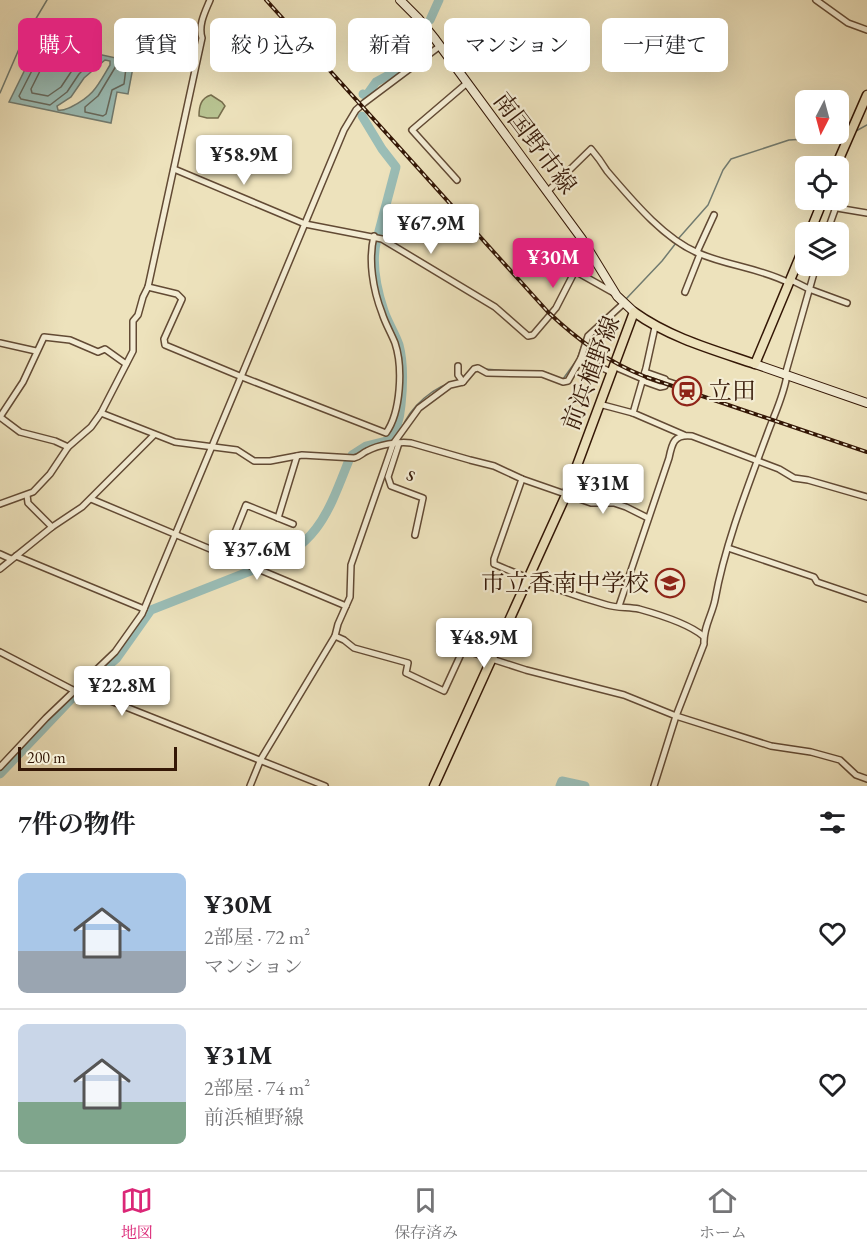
<!DOCTYPE html>
<html lang="ja">
<head>
<meta charset="utf-8">
<style>
	:root { --surface:#fff; --page:#f2f2f2; --text:#202124; --muted:#757577; --line:#e0e0e0; --accent:#db2777 }
	body { margin:0; font-family:"EB Garamond","Noto Serif JP",serif; background:var(--page); color:var(--text); height:100vh; display:flex; flex-direction:column; font-size:22px; white-space:nowrap }
	* { box-sizing:border-box; margin:0 }
	p { font-size:20px; color:var(--muted) }
	.icon { flex:none; width:33px; height:33px; fill:none; stroke:currentColor; stroke-width:2; stroke-linecap:round; stroke-linejoin:round }
	.map { position:relative; height:786px; overflow:hidden }
	.side { display:flex; flex-direction:column; background:var(--surface); flex:1 }
	.side>* { flex:none }
	.banner { position:absolute; left:18px; top:18px; width:831px; height:54px; display:flex; gap:12px }
	.needle { width:39px; rotate:186deg }
	.controls { position:absolute; left:795px; top:90px; display:grid; gap:12px }
	.controls a { display:grid; place-items:center; width:54px; height:54px; border-radius:9px; background:var(--surface); box-shadow:0 6px 24px #0002; font-size:30px }
	.scale { position:absolute; left:18px; bottom:15px; width:159px; box-sizing:border-box; padding-left:6px; border:3px solid #341706; border-top:0; font-size:16px; line-height:21px; white-space:nowrap; color:#341706; -webkit-text-stroke:4px #f3ecd3; paint-order:stroke }
	.price { position:absolute; translate:-50% -51px; padding:0 14px; border-radius:6px; background:#fff; color:#222; font-size:20px; line-height:39px; filter:drop-shadow(0 2px 3px #0008) }
	.price::after { content:''; position:absolute; left:50%; top:36px; width:18px; height:14px; margin-left:-9px; background:inherit; clip-path:polygon(0 0,100% 0,50% 100%) }
	.price.current { background:var(--accent); color:#fff }
	ul { padding:0; list-style:none }
	li { display:flex; align-items:center; gap:18px; height:150px; padding:0 18px }
	li+li { border-top:2px solid var(--line) }
	li span { display:grid; place-items:center; flex:none; width:168px; height:120px; border-radius:9px; color:#555 }
	li>.icon { margin-inline-start:auto }
	span .icon { width:72px; height:72px; fill:#fffc; stroke-width:1 }
	li b { font-size:26px }
	h2 { display:flex; justify-content:space-between; align-items:center; height:72px; padding:0 18px; font-size:26px }
	.chip { padding:0 21px; border-radius:9px; background:var(--surface); box-shadow:0 6px 24px #0002; font-size:21px; line-height:54px }
	.chip.current { background:var(--accent); color:#fff }
	.tab-bar { display:flex; justify-content:space-around; align-items:center; height:84px; border-top:2px solid var(--line); background:var(--surface); font-size:16px; color:var(--muted) }
	.tab-bar a { display:grid; justify-items:center; gap:3px }
	.tab-bar .current { color:var(--accent) }
	.map>svg:first-child { display:block }
</style>
</head>
<body>
<div class="map">
<svg width="867" height="786" viewBox="0 0 867 786">
	<rect width="100%" height="100%" fill="#ede2bc"/>
	<filter id="stains"><feTurbulence type="fractalNoise" baseFrequency=".00333" numOctaves="4"/><feColorMatrix values="0 0 0 0 .2 0 0 0 0 .09 0 0 0 0 .02 0 0 0 .5 -.17"/></filter>
	<radialGradient id="worn" r=".72"><stop offset=".6" stop-color="#630" stop-opacity="0"/><stop offset="1" stop-color="#630" stop-opacity=".3"/></radialGradient>
	<path fill="#b8c391" stroke="#766d4c" stroke-width="1.5" d="M211 95 222 102 225 106 218 118H207L199 116C199 106 201 98 211 95Z"/>
	<path fill="#9abdb6" stroke="#717b70" stroke-width="1.5" fill-rule="evenodd" d="M39 41 134 62 128 94 117 92 111 123 9 102ZM105 60 110 61V65C98 85 94 96 71 107 66 109 63 111 58 110L57 106 71 97 84 78Z"/>
	<g fill="none" stroke-linecap="round" stroke-linejoin="round">
		<g stroke="#676a5e" stroke-width="1.5">
			<polygon points="43,49 90,58 92,61 79,74 67,92 50,105 21,99 19,96"/>
			<polygon points="49,57 73,62 75,66 61,87 48,96 32,93 31,89 46,59"/>
			<polygon points="119,65 126,68 124,84 112,90 106,114 103,116 85,112 85,107 98,96 116,66"/>
		</g>
		<g stroke="#717b70" stroke-width="1.5">
			<polyline points="0,93 22,42 47,0"/>
			<polyline points="856,131 867,125"/>
			<polyline points="678,239 708,205 723,170 731,159 789,140 824,138 847,134"/>
			<polyline points="626,299 662,261 676,243"/>
			<polyline points="578,357 585,336 598,324"/>
			<polyline points="485,369 509,371"/>
			<polyline points="517,371 538,371 548,373"/>
			<polyline points="463,377 472,368"/>
			<polyline points="563,379 576,361"/>
			<path d="M401 430C410 406 434 386 459 380"/>
		</g>
		<g stroke="#9abdb6" stroke-width="9">
			<polyline points="430,20 439,0"/>
			<polyline points="363,94 366,96 376,82 413,62 417,58 425,30"/>
			<polyline points="362,116 382,149 396,167 378,235"/>
			<path d="M352 455 366 446 390 440C397 430 400 416 401 405 403 386 404 364 399 345 395 333 388 323 384 311 377 290 371 261 377 239"/>
			<path d="M259 568C318 546 328 513 349 460"/>
			<polyline points="0,774 80,690 117,658 151,610 253,570"/>
			<polyline points="560,786 562,781 585,786"/>
		</g>
		<g stroke="#624a34" stroke-width="8">
			<g id="street">
				<polyline points="816,0 848,23 867,30"/>
				<polyline points="174,169 305,224 382,239 495,307 528,336 533,335 556,308 575,271"/>
				<polyline points="457,180 412,130 467,83"/>
				<path d="M547 192 591 149C597 156 602 163 607 171 632 200 663 238 698 253 728 266 760 268 789 283"/>
				<polyline points="825,200 837,208 867,213"/>
				<polyline points="827,232 836,207"/>
				<polyline points="582,239 574,268 575,271 614,293"/>
				<polyline points="697,252 714,215"/>
				<polyline points="791,280 809,289 847,303"/>
				<path d="M148 287 177 294 182 299 164 339 165 345 242 377 386 433C401 412 403 367 395 343 391 333 385 323 382 313 373 290 368 260 374 236"/>
				<polyline points="685,292 700,254"/>
				<polyline points="0,343 36,351"/>
				<polyline points="581,358 588,336 624,303"/>
				<polyline points="458,366 458,375 463,382"/>
				<polyline points="613,366 643,379"/>
				<polyline points="785,375 816,266"/>
				<polyline points="643,381 660,387 665,386 666,382 665,379 645,372"/>
				<polyline points="666,381 687,388"/>
				<polyline points="599,404 633,413 684,435"/>
				<path d="M101 413 175 442 237 450 254 461H270L302 455 354 458C360 457 362 453 367 451 378 445 399 441 411 443L470 460 494 466 522 479 591 503H614L626 507 648 518"/>
				<polyline points="633,413 646,368 655,327"/>
				<polyline points="0,417 23,382 44,337 70,340 98,352 105,349 126,364"/>
				<polyline points="0,417 20,432 55,441 68,447"/>
				<polyline points="399,443 388,477 391,486 423,498 415,535"/>
				<path d="M522 479 494 559V564C531 580 568 594 607 605 617 608 629 607 639 609 657 614 689 624 703 636"/>
				<polyline points="27,495 28,503 52,527"/>
				<polyline points="91,499 346,606"/>
				<path d="M0 504 33 492 50 474 68 447 91 427 101 413 133 351V321L138 315 143 297 148 287 202 38C198 25 205 12 210 0"/>
				<polyline points="278,518 297,456"/>
				<polyline points="728,548 814,577 817,582 867,599"/>
				<polyline points="0,554 11,559"/>
				<polyline points="226,555 246,505 293,524"/>
				<polyline points="16,556 144,609"/>
				<polyline points="0,569 52,527 82,507 154,435"/>
				<path d="M619 606 669 458C672 443 674 434 692 436L779 469 794 478 808 480 867 497"/>
				<polyline points="335,636 344,640 354,648 408,663 406,673 444,691 461,654 464,651 467,651 526,670 624,695 676,716 771,746 811,752 840,760 856,775 867,779"/>
				<polyline points="440,641 464,651"/>
				<polyline points="0,652 73,690"/>
				<polyline points="78,686 83,690 325,786"/>
				<polyline points="0,767 46,718 115,652 142,614 344,130 356,110 364,103 440,46"/>
				<polyline points="250,786 261,759 335,636 338,624 350,597 351,565 393,444 419,408 450,385 463,382 474,369 478,368 487,373 542,374 563,382 568,381 581,358 611,372"/>
				<path d="M654 786 676 716 704 644C703 628 712 615 715 600 725 544 748 486 768 432 775 413 784 395 787 375"/>
			</g>
		</g>
		<g stroke="#341706" stroke-width="10">
			<g id="secondary">
				<polyline points="400,0 418,18 435,39 582,239 617,296 634,312"/>
				<polyline points="755,364 867,403"/>
			</g>
		</g>
		<g stroke="#341706" stroke-width="11">
			<g id="primary">
				<polyline points="836,166 867,95"/>
				<polyline points="810,232 823,200"/>
				<path d="M434 786 566 495 634 312C670 338 714 350 755 364L806 242"/>
			</g>
		</g>
		<use href="#street" stroke="#f3ecd3" stroke-width="5"/>
		<use href="#secondary" stroke="#f3ecd3" stroke-width="8"/>
		<use href="#primary" stroke="#ede2bc" stroke-width="8"/>
		<g stroke="#341706" stroke-width="4">
			<path id="rail" d="M266 0 548 312C579 341 606 361 646 377L867 452"/>
		</g>
		<use href="#rail" stroke="#f3ecd3" stroke-width="1.5" stroke-dasharray="4.5" stroke-linecap="butt"/>
	</g>
	<defs>
		<g id="station-ring" transform="scale(1.5)"><circle r="9.5" fill="#f3ecd3" stroke="#8f2418" stroke-width="1.5"/><path d="M-3-6H3Q5-6 5-4V2Q5 4 3 4L4.5 6H3L1.5 4h-3L-3 6H-4.5L-3 4Q-5 4-5 2V-4Q-5-6-3-6ZM-3.5-4v3h7v-3ZM-3.5 1v1.5H-2V1ZM2 1v1.5H3.5V1Z" fill="#8f2418"/></g>
		<g id="school-ring" transform="scale(1.5)"><circle r="9.5" fill="#f3ecd3" stroke="#8f2418" stroke-width="1.5"/><path d="M0-5L7-2L0 1L-7-2ZM-4 1L0 2.5L4 1V4Q0 6-4 4Z" fill="#8f2418"/></g>
	</defs>
	<g fill-rule="evenodd">
		<use href="#station-ring" x="687" y="391"/>
		<use href="#school-ring" x="670" y="583"/>
	</g>
	<g text-anchor="middle" stroke-width="4.5" stroke-linejoin="round" paint-order="stroke">
		<g font-size="24" fill="#341706" stroke="#f3ecd3">
			<text transform="translate(535 143) rotate(53)" y="8">南国野市線</text>
			<text transform="translate(591 373) rotate(-69)" y="8">前浜植野線</text>
			<text transform="translate(412 473) rotate(24)" y="8">s</text>
		</g>
		<g font-size="24" fill="#341706" stroke="#f3ecd3" text-anchor="start">
			<text x="708" y="399">立田</text>
			<text x="649" y="591" text-anchor="end">市立香南中学校</text>
		</g>
	</g>
	<rect width="100%" height="100%" filter="url(#stains)"/>
	<rect width="100%" height="100%" fill="url(#worn)"/>
</svg>
<div class="controls">
<a><svg class="needle" viewBox="-14 -14 28 28"><path d="M0-13l5 13h-10z" fill="#e53935"/><path d="M0 13l5-13h-10z" fill="#757577"/></svg></a>
<a><svg class="icon" aria-label="locate" viewBox="0 0 24 24"><circle cx="12" cy="12" r="6"/><path d="M12 2v4M12 18v4M2 12h4M18 12h4"/></svg></a>
<a><svg class="icon" aria-label="layers" viewBox="0 0 24 24"><path d="M12 4l9 5-9 5-9-5zM3 14l9 5 9-5"/></svg></a>
</div>
<div class="scale">200 m</div>
<b class="price" style="left:244px;top:186px">¥58.9M</b>
<b class="price" style="left:431px;top:255px">¥67.9M</b>
<b class="price current" style="left:553px;top:289px">¥30M</b>
<b class="price" style="left:603px;top:515px">¥31M</b>
<b class="price" style="left:257px;top:581px">¥37.6M</b>
<b class="price" style="left:484px;top:669px">¥48.9M</b>
<b class="price" style="left:122px;top:717px">¥22.8M</b>
<div class="banner">
<a class="chip current">購入</a>
<a class="chip">賃貸</a>
<a class="chip">絞り込み</a>
<a class="chip">新着</a>
<a class="chip">マンション</a>
<a class="chip">一戸建て</a>
</div>
</div>
<section class="side">
<h2>7件の物件<svg class="icon" aria-label="filters" viewBox="0 0 24 24"><path d="M4 7h16M4 17h16"/><circle cx="9" cy="7" r="2"/><circle cx="15" cy="17" r="2"/></svg></h2>
<ul>
<li><span style="background:linear-gradient(#a9c7e8 65%,#9aa5b1 0)"><svg class="icon" aria-label="home" viewBox="0 0 24 24"><path d="M3 11l9-7 9 7M6 9v11h12V9"/></svg></span><div><b>¥30M</b><p>2部屋 · 72 m²</p><p>マンション</p></div><svg class="icon" aria-label="heart" viewBox="0 0 24 24"><path d="M12 20l-8-8c-3-5 5-10 8-4 3-6 11-1 8 4z"/></svg></li>
<li><span style="background:linear-gradient(#c9d6e8 65%,#7fa58c 0)"><svg class="icon" aria-label="home" viewBox="0 0 24 24"><path d="M3 11l9-7 9 7M6 9v11h12V9"/></svg></span><div><b>¥31M</b><p>2部屋 · 74 m²</p><p>前浜植野線</p></div><svg class="icon" aria-label="heart" viewBox="0 0 24 24"><path d="M12 20l-8-8c-3-5 5-10 8-4 3-6 11-1 8 4z"/></svg></li>
</ul>
</section>
<nav class="tab-bar">
<a class="current"><svg class="icon" aria-label="map" viewBox="0 0 24 24"><path d="M3 6l6-2 6 2 6-2v14l-6 2-6-2-6 2zM9 4v14M15 6v14"/></svg>地図</a>
<a><svg class="icon" aria-label="saved" viewBox="0 0 24 24"><path d="M7 4h10v16l-5-4-5 4z"/></svg>保存済み</a>
<a><svg class="icon" aria-label="home" viewBox="0 0 24 24"><path d="M3 11l9-7 9 7M6 9v11h12V9"/></svg>ホーム</a>
</nav>
</body>
</html>
